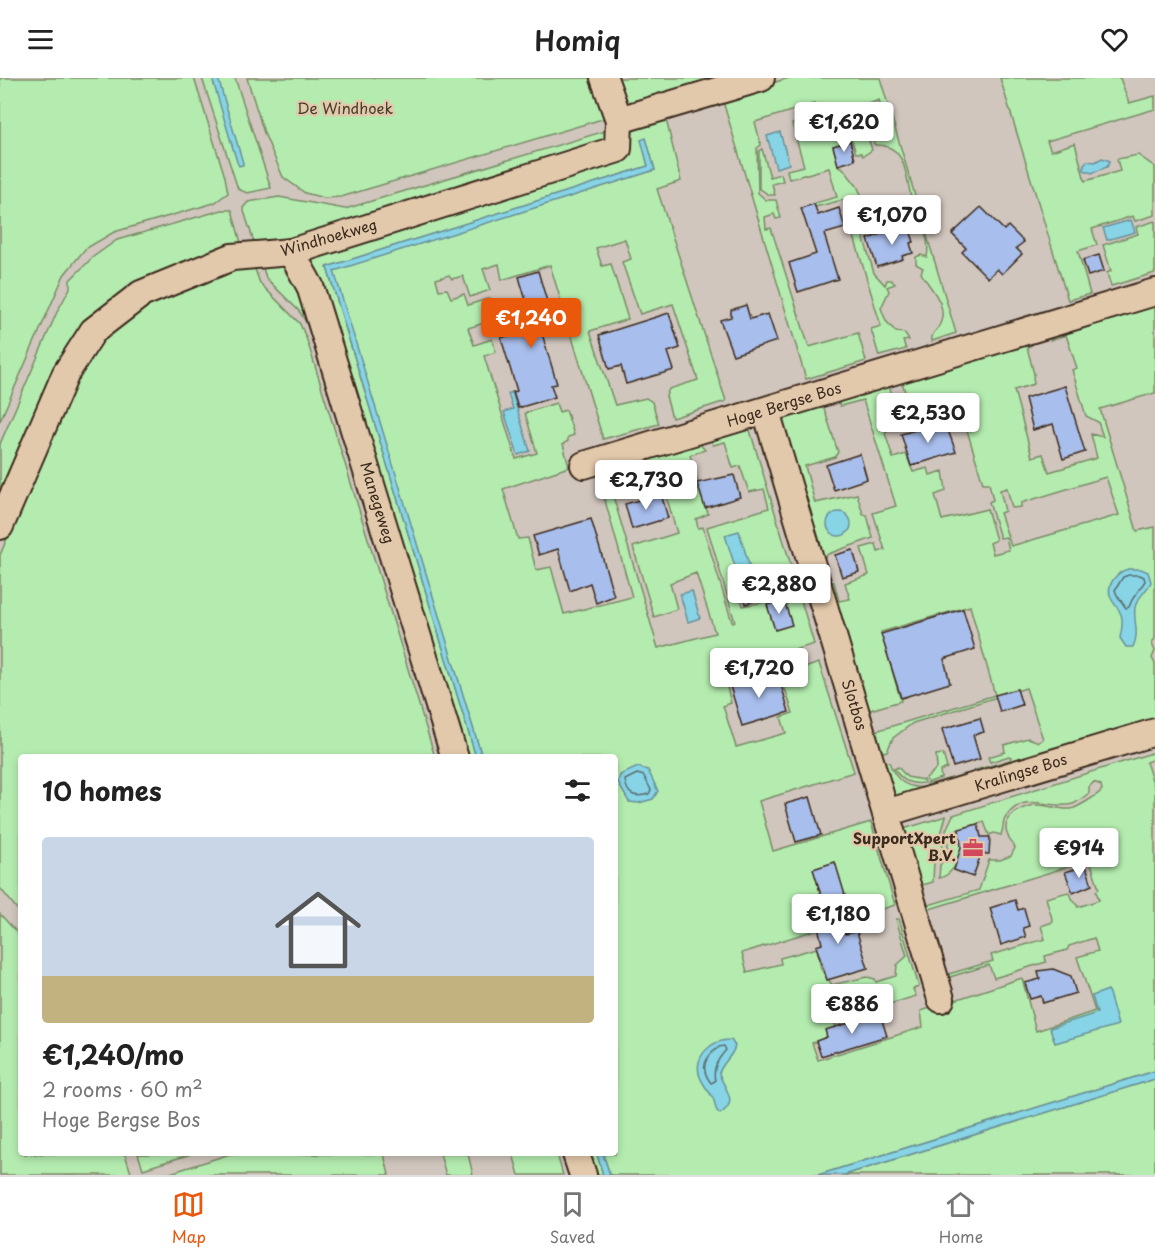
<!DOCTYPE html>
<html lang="en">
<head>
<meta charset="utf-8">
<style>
	:root { --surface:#fff; --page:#f2f2f2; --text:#222; --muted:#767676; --line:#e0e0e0; --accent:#ea580c }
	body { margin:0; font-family:"Playpen Sans",sans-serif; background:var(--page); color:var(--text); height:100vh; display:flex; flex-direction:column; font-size:22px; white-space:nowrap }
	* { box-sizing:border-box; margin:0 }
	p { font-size:20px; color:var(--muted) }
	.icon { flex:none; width:33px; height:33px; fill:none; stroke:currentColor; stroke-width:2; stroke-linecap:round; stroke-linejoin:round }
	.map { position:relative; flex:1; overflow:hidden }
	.panel { position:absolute; left:18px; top:676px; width:600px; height:402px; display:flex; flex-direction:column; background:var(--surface); border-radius:6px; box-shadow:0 3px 9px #0003 }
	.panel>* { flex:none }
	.price { position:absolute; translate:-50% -51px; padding:0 14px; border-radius:6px; background:#fff; color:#222; font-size:20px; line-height:39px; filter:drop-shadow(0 2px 3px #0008) }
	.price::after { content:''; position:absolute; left:50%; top:36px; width:18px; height:14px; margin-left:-9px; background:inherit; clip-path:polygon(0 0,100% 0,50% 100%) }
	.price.current { background:var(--accent); color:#fff }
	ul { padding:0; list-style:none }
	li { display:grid; align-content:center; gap:12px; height:318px; padding:0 24px }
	li span { display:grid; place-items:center; height:186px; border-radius:6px; color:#555 }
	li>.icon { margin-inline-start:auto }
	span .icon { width:108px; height:108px; fill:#fffc; stroke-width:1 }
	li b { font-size:26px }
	h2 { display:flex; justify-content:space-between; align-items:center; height:72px; padding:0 24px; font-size:26px }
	header { display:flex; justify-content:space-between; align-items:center; height:78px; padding:0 24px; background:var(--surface); font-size:27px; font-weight:600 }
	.menu { display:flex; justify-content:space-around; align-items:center; height:84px; border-top:2px solid var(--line); background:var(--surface); font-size:16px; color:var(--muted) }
	.menu a { display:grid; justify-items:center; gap:3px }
	.menu .current { color:var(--accent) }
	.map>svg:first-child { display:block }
</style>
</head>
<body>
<header><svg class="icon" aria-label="menu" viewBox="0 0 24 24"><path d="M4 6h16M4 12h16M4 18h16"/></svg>Homiq<svg class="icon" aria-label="heart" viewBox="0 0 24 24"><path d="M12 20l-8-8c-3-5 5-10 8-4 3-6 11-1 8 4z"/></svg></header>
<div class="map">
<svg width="1155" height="1097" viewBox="0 0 1155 1097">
	<rect width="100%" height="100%" fill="#d1c6be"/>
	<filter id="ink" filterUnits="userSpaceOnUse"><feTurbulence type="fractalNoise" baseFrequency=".0167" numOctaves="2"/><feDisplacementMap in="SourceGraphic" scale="12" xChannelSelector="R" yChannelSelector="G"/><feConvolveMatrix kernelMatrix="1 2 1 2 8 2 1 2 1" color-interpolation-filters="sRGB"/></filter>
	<g filter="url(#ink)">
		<g fill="#b4ecaf" stroke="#788b66" stroke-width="1.5" fill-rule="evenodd">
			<polygon points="0,0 194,0 225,99 228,115 214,125 114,154 85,171 64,197 0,343"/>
			<polygon points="202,0 235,0 271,110 247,115 238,111"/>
			<polygon points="247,0 596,0 609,39 341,119 324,120 305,115 283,99 264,55"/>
			<polygon points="608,0 742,0 622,32"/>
			<path d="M789 0H880L956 255 932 263C931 254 937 254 940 246 949 227 929 209 921 195L923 190 916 186V179L921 177 927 179C929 168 927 160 923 149L917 152 913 148 917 138C904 116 914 65 875 67L871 58 875 46 869 36 870 31 880 26 879 22 866 27 864 33 870 45 867 56 872 72 863 78 861 75H856L852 63 833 68 839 89H842L857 108 863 121 865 142 863 158 874 195 885 207 887 202H891L895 206 887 209 889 213 881 230 886 243 896 254 904 255 909 262 903 263 906 271 879 278 871 251 881 248 843 122 815 129V125L837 119 829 90 789 101 787 92 804 88 792 46 818 38 814 26 755 44 761 67 757 70 758 115 766 122H776L781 140 776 141 774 136 765 139 766 151 771 150 809 269 858 255 866 283 806 301 722 20Z"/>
			<polygon points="1000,0 1120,0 1129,25 1155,18 1155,31 1047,63 1051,73 1075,65 1085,103 1120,93 1117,81 1138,77 1155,89 1155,137 1135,143 1133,138 1092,151 1097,167 1078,173 1090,216 1068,222"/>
			<path d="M665 37 681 103 657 111 726 323 672 340 666 318 669 311 698 302 673 226 640 236 622 184 631 181 625 161 596 170 602 188 611 186 628 241 590 253 615 327 646 320 652 324 659 346 603 361 550 187 502 202 499 186 483 191 490 212 470 219 463 198 452 201 449 197 436 201 439 212 447 211 451 220 464 216 468 227 490 220 497 241 468 250 474 267 492 261 496 274 484 278 516 381 537 375 525 335 556 325 559 334 566 332 574 357 568 359V363L563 366 569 389 503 411 518 461 528 460 536 492 551 489 564 536 632 519 596 390 624 382 623 389 608 401 658 570 715 555 696 495 670 505 677 531 654 539 633 469 677 455 663 407 666 405 662 393 641 384 639 379 695 361 705 372 690 377 708 436 696 441 698 450 703 449 732 544H735L707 449 769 430 764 411 749 414 740 388 733 390 725 364 713 367 710 358 748 346 793 494 763 504 761 495 736 502 743 528 766 524 765 520 797 509 814 566 723 594 731 625 723 628 736 669 786 655 781 639 793 635 781 598 819 585 854 694 759 723 773 773 871 744 895 827 742 875 747 894 781 886 780 880 817 870 821 891 832 907 867 899 875 901 876 904 896 898 897 887 907 878 896 841H899L919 909 913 911 916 918 834 943 836 950 828 960 812 965 818 982 923 949 921 933 1022 900 1036 953 1095 933 1077 879 1098 873 1094 860 1069 868 1067 872 1045 878 1046 884 994 900 989 887 943 901 942 898 993 883 991 877 1045 861 1041 848 1053 844 1046 820 1068 814 1078 829 1099 822 1096 813 1099 811 1090 782 923 833 922 829 979 812 989 782H1000L1011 778 1015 770C1013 765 1009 763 1008 758 999 740 1023 727 1038 727 1049 727 1059 732 1071 731 1077 730 1098 717 1102 712L1101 707 1094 704 1089 709V715C1084 719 1078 724 1073 726 1049 733 1025 711 1006 739 1002 744 1004 750 1001 757L994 755 989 757 984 744 957 752C958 757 962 766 962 771 961 781 950 799 939 800L940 787 949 774 946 752 953 737 1155 674V681L1146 684 1155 711V993L818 1097H610L603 1076H615V680L482 679 333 196 334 193 338 191 655 92 646 61 642 62 648 88 327 189 476 679H462L308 187 314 173 630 76 628 61 633 50Z"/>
			<polygon points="615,50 612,61 309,161 258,166 253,161 243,130 248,124 279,119 345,131"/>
			<polygon points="762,71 770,99 781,96 783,103 772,106 775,117 769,117 759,110 759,73"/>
			<polygon points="222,132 232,132 241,165 181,184 152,199 120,218 0,424 0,366 57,234 70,210 70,202 93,179 117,162"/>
			<polygon points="1155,143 1155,195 1111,208 1107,195 1111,193 1103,167 1138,156 1136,149"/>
			<polygon points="272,184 285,186 292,194 313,255 299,233 266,200 263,190"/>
			<polygon points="253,186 260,205 300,246 307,262 435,679 21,680 21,836 0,810 0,477 79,293 99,265 124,238 185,207"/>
			<path d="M1155 222V315L1100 331 1137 453 1155 449V560L1152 566 1155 573 1152 580 1155 586V646L929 716 927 707 965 696 968 698 974 696 975 692 1010 682 1011 679 1009 678 990 684 988 679 1005 674 1004 667 1028 660 1039 664 1043 661 1026 610 913 645 893 660 887 673 875 676 869 655 995 617 970 528 881 554 901 623 863 634 822 500 834 504 839 523 850 521 845 505 869 497 861 470 876 466 878 474 885 472 873 435 896 428 863 322 840 328 837 320 888 305 899 338 885 355 893 380 906 376 913 394 928 390 930 397 943 393 946 413 935 417 942 442 987 431 996 462 990 465 993 476 1009 472 1006 459 1000 460 989 424 993 422 989 405H983L963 339 952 337 930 343 911 333 901 301 1030 262 1032 267 1027 269 1034 296 1033 299 1034 306 1014 312 1032 379 1043 376 1049 394 1097 380 1091 356 1103 359 1098 344 1086 338 1072 292 1077 290 1066 257 1050 262 1048 255ZM1106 399 1119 437 1011 468 1000 435 1005 433 1000 412 1007 410 1012 430 1021 429V425Z"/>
			<polygon points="822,324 838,374 835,379 805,388 815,425 857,416 863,436 867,437 873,460 828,476 818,486 779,340"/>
			<polygon points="943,676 947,690 940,693 941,700 927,705 926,700 937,690 936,677"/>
			<path d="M889 684C895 701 905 711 924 709L926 717 912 722 891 719 879 686Z"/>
			<path d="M898 689 907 699 923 702 924 705C909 707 902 702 894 691Z"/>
			<polygon points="946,738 941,756 943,770 934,783 933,804 916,809 900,752"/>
			<polygon points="0,836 21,859 21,1076 125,1076 131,1095 126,1097 0,1097"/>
			<polygon points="1155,1001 1155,1097 844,1097"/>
			<polygon points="138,1076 191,1076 143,1091"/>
			<polygon points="230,1076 384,1076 389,1097 164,1097"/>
			<polygon points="440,1076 468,1076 473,1097 446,1097"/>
			<polygon points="513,1076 557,1076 563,1097 519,1097"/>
			<polygon points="585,1076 597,1076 603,1097 592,1097"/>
		</g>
		<g fill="#87d4e7" stroke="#699097" stroke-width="1.5">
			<polygon points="212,0 218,0 243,85 243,87 239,88 237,84"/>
			<polygon points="780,54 789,86 776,90 767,58"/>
			<polygon points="646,60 655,92 334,193 482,679 476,679 327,189 648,88 641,62"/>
			<polygon points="1102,80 1110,83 1107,89 1092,95 1084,92 1084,86 1087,83 1095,84"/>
			<polygon points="1131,142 1135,154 1107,162 1103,150"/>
			<polygon points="512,314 530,373 518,377 504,334 513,331 508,316"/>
			<circle cx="839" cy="446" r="12"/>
			<polygon points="739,453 752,497 739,501 725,457"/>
			<path d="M1128 491H1141L1148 494 1151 504C1147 513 1137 520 1135 529 1133 544 1140 554 1133 569H1126L1120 560C1121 554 1123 547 1122 541 1122 533 1114 527 1111 520 1105 507 1117 494 1128 491Z"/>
			<polygon points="692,513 700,540 688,544 680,516"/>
			<polygon points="638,689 648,692 658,713 653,721 639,725 629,724 618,705 620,697"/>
			<polygon points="1108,912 1118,947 1055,965 1050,950 1097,935 1092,918"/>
			<path d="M731 962 735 968C733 978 723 984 719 995 724 1012 740 1022 720 1036 714 1032 716 1026 713 1020 709 1013 703 1007 700 999 693 979 711 961 731 962Z"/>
			<polygon points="1155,993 1155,1001 844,1097 818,1097"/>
			<polygon points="597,1076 603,1076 610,1097 603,1097"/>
		</g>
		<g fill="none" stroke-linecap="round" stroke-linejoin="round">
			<g stroke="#596e6e" stroke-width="1.5">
				<polygon points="1129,497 1140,497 1144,499 1145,503 1132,522 1129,529 1126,530 1117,517 1115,512 1123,499"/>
				<path d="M637 696 644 698 651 712 649 716C635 720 627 718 625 702Z"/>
				<path d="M719 969 724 968 726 972C718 981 712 990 715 1003L711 1005C699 990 705 979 719 969Z"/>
			</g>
		</g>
		<g fill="#a8beec" stroke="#3b2a1e" stroke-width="1.5">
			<polygon points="850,63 855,82 838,87 833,68"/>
			<polygon points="814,126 818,137 839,130 845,150 824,156 838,201 798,214 789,185 816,176 801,130"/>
			<polygon points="981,129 1004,152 1008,148 1024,164 1016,170 1022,176 1002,196 997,191 988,200 962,174 966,170 952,156"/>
			<polygon points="908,146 914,164 910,165 913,175 902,178 903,181 877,189 868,161"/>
			<polygon points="1099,177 1104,193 1088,198 1083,182"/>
			<polygon points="538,193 553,244 540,249 557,306 551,307 555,319 518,330 513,314 517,313 501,260 534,249 519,199"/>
			<polygon points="746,227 750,241 768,236 777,263 733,277 720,242 731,239 731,232"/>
			<polygon points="669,235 680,270 668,274 674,292 626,306 621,288 609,291 599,257"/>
			<polygon points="1065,308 1085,374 1063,381 1053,346 1033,352 1025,320"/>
			<polygon points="945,344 956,374 911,388 901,356"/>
			<polygon points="860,376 867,401 834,412 826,387"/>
			<polygon points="734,397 740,419 705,430 697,405"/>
			<polygon points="661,416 668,440 632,451 625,426"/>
			<polygon points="591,441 614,518 596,525 590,505 570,513 558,471 539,477 533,458"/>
			<polygon points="853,472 859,494 842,499 835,477"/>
			<polygon points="758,507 762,520 746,526 742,511"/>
			<polygon points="784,522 792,547 775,552 767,527"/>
			<polygon points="963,531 975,571 944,581 950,605 901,620 881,556"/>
			<polygon points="773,595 776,604 780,603 789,634 742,648 730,608"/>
			<polygon points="1017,611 1022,627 1000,634 995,617"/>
			<polygon points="980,640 984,654 973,657 980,681 953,689 942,651"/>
			<polygon points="810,719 821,757 796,764 785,726"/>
			<polygon points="978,746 981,759 990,759 989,776 981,776 973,799 954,792 961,769 959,751"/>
			<polygon points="835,784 845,817 824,827 813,791"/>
			<polygon points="1086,788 1092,807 1073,815 1065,794"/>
			<polygon points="1015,822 1018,832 1024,830 1029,848 1023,850 1026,859 1001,867 990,830"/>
			<polygon points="836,826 845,856 857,854 868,890 827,902 816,868 822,866 814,831"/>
			<polygon points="1053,891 1071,898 1076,915 1043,925 1041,918 1030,921 1025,905 1040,901 1038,893"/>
			<polygon points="880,936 887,958 821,978 816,963 827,959 825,952"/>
		</g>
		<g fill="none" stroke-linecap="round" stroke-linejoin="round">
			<g stroke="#3b2a1e" stroke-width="30">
				<g id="minor">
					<polyline points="619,42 761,0"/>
					<polyline points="291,174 310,208 455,680"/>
					<polyline points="766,333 941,921"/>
					<polyline points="584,387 1155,214"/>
					<polyline points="0,448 66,295 93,253 141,216 232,179 291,174 618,71 619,42 604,0"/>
					<polyline points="886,735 1155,654"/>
					<polyline points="576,1076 583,1097"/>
				</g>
			</g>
			<use href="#minor" stroke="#e3c9ab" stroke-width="26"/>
		</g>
	</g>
	<defs>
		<g id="office-bare" transform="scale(1.62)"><path d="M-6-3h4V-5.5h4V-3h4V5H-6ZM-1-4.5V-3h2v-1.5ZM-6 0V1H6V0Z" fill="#d1495b" stroke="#e3c9ab" stroke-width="2.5" paint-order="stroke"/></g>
	</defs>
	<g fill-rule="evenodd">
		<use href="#office-bare" x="973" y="770"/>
	</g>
	<g text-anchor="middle" stroke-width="5" stroke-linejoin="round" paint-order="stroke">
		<g font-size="15" fill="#473d2c" stroke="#e3c9ab">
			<text x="345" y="36">De Windhoek</text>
		</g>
		<g font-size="15" fill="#3b2a1e" stroke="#e3c9ab">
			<text transform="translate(329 160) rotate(-16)" y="5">Windhoekweg</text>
			<text transform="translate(784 327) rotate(-17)" y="5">Hoge Bergse Bos</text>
			<text transform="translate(377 425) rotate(73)" y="5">Manegeweg</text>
			<text transform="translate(854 627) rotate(73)" y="5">Slotbos</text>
			<text transform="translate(1021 695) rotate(-17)" y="5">Kralingse Bos</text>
		</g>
		<g font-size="15" font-weight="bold" fill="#3b2a1e" stroke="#e3c9ab" text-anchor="end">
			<text x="956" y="766">SupportXpert<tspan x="956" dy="17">B.V.</tspan></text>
		</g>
	</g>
</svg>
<b class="price" style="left:844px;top:75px">€1,620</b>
<b class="price" style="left:892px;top:168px">€1,070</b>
<b class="price current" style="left:531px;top:271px">€1,240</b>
<b class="price" style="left:928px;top:366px">€2,530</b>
<b class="price" style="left:646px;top:433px">€2,730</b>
<b class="price" style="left:779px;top:537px">€2,880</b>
<b class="price" style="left:759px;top:621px">€1,720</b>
<b class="price" style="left:1079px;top:801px">€914</b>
<b class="price" style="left:838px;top:867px">€1,180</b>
<b class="price" style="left:852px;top:957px">€886</b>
<section class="panel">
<h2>10 homes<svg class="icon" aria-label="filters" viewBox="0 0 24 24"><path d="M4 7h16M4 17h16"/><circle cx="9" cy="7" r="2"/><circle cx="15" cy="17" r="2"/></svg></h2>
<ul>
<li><span style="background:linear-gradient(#c9d6e8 75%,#c2b280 0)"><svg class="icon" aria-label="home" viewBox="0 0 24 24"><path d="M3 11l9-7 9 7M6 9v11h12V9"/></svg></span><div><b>€1,240/mo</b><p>2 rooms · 60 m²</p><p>Hoge Bergse Bos</p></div></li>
</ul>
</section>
</div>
<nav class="menu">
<a class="current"><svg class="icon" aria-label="map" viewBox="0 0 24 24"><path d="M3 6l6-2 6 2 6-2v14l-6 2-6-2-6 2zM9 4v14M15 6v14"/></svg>Map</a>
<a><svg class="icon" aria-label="saved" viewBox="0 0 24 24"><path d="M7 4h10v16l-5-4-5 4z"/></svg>Saved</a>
<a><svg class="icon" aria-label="home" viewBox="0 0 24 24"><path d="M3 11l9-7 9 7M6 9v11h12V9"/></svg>Home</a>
</nav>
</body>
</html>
